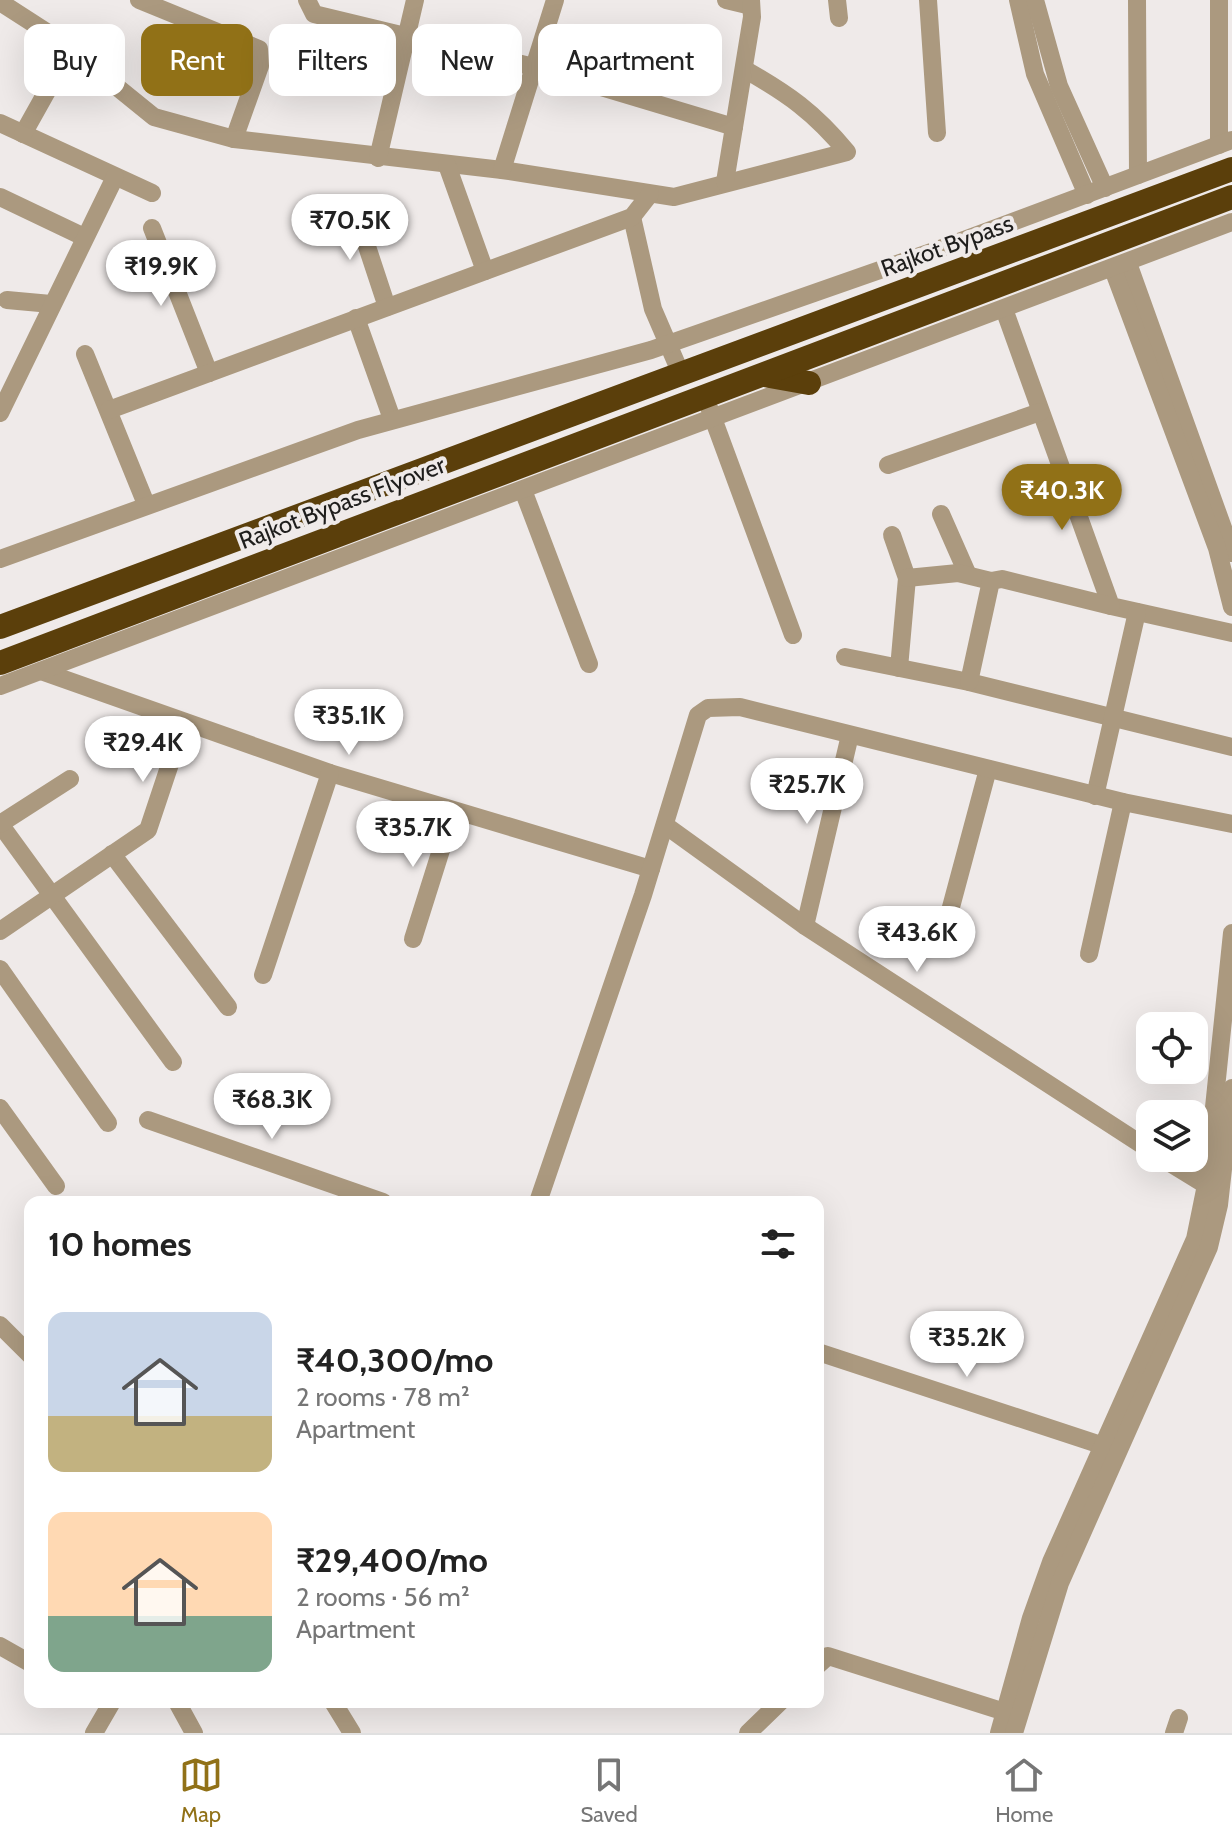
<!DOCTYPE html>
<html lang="en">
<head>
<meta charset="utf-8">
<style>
	:root { --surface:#fff; --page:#f6f6f6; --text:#222; --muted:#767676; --line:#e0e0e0; --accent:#917117 }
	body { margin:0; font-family:Cabin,sans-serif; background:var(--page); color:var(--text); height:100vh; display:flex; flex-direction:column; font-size:30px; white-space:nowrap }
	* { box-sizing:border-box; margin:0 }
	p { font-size:26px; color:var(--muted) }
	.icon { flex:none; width:44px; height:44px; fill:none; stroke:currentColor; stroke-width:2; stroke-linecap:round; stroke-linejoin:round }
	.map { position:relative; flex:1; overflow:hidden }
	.drawer { position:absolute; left:24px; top:1196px; width:800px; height:512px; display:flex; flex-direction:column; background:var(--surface); border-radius:16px; box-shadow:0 8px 32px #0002 }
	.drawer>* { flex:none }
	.guide { position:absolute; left:24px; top:24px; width:800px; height:72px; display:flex; gap:16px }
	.tools { position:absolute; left:1136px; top:1012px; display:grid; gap:16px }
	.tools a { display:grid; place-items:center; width:72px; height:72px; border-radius:16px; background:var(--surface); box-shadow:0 8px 32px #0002; font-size:40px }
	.price { position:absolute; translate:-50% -68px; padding:0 18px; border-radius:28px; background:#fff; color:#222; font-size:26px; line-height:52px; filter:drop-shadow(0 2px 4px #0008) }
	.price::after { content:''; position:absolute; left:50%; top:48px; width:24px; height:18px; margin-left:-12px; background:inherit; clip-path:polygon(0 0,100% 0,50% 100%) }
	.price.selected { background:var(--accent); color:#fff }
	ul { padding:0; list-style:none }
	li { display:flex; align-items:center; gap:24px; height:200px; padding:0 24px }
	li span { display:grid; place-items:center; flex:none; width:224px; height:160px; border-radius:16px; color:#555 }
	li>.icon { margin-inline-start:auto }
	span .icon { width:96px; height:96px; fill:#fffc; stroke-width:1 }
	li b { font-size:34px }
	h2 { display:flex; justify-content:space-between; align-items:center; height:96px; padding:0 24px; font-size:34px }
	.chip { padding:0 28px; border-radius:16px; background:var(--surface); box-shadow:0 8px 32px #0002; font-size:28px; line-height:72px }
	.chip.selected { background:var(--accent); color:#fff }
	.dock { display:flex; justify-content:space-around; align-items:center; height:112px; border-top:2px solid var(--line); background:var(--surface); font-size:22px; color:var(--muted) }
	.dock a { display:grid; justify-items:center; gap:4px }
	.dock .selected { color:var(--accent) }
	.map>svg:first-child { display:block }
</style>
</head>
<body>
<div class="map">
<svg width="1232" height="1733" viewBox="0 0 1232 1733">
	<rect width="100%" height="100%" fill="#efeae9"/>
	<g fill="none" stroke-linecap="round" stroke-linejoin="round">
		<g stroke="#ab997f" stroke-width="18">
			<polyline points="139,0 259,49 260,66 234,139"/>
			<polyline points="307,0 314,14 534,67 734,127"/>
			<polyline points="726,0 751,6"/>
			<polyline points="837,0 839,18"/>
			<polyline points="928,0 937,133"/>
			<polyline points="1018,0 1035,74 1087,195"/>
			<polyline points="1035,0 1059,86 1105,188"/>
			<polyline points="1137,0 1138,175"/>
			<polyline points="1219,0 1219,145"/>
			<path d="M0 2 59 40 154 117 234 139 502 170 674 197 847 152C814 112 788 94 744 69"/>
			<polyline points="0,123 152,193"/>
			<polyline points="23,134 70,50"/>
			<polyline points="378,158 415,0"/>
			<polyline points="447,165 485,271"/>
			<polyline points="502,170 555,0"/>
			<polyline points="725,182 752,17 751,0"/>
			<polyline points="0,197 84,237"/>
			<polyline points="353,204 387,307"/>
			<polyline points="632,217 653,309 681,374"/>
			<polyline points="152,228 209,373"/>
			<polyline points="1128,263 1232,553"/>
			<polyline points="1113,269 1217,548 1232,607"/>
			<polyline points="7,300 51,304"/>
			<polyline points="1004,309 1111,606 1232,633"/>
			<polyline points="356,318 392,419"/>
			<polyline points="85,354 146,504"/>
			<polyline points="109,410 632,217 650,194"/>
			<polyline points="710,410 793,635"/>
			<polyline points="0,413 115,177"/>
			<polyline points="888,465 1040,412"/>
			<polyline points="523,490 589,664"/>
			<polyline points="941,514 967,573"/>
			<polyline points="892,535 907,578 899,668"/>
			<polyline points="0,559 358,430 651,350 937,250 1232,140"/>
			<polyline points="907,578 958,573 991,581"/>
			<polyline points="845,657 969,682 1232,747"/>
			<polyline points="41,671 330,773 651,869"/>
			<polyline points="969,682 991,581 1002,579 1111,606"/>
			<polyline points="0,686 1232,222"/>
			<polyline points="1095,796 1137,612"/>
			<polyline points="0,824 173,1062"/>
			<polyline points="0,824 70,779"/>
			<polyline points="665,825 805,926 1150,1150"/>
			<polyline points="112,854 228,1007"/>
			<polyline points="947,922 988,769"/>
			<polyline points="805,926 850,735"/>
			<polyline points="0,931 148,830 184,722"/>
			<polyline points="413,939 453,812"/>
			<polyline points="1089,954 1123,802"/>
			<polyline points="0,969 108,1123"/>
			<polyline points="263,975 330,773"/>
			<polyline points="0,1108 56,1186"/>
			<polyline points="148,1120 383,1202"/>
			<polyline points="1162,1158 1206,1185"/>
			<polyline points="538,1202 643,895 698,715 708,708 740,707 1123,802 1232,824"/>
			<polyline points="0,1325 30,1355"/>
			<polyline points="818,1352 1104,1446"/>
			<polyline points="0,1646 30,1663"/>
			<polyline points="818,1665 828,1656 1005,1712"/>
			<polyline points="177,1702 194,1733"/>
			<polyline points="333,1702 352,1733"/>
			<polyline points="94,1733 112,1702"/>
			<polyline points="748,1733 780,1702"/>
			<polyline points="999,1733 1031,1618 1051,1562 1195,1239 1206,1185 1232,933"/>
			<polyline points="1014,1733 1060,1583 1209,1247 1219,1205 1232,1088"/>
			<polyline points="1174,1733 1179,1718"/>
		</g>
		<g stroke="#5b3f0b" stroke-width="24">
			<polyline points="764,375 809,383"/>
			<polyline points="0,627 1232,169"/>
			<polyline points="0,663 1232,197"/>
		</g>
	</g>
	<g text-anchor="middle" stroke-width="8" stroke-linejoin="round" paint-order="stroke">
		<g font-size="24" fill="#1e1d1c" stroke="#efeae9">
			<text transform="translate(947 246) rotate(-20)" y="8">Rajkot Bypass</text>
			<text transform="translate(342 503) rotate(-21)" y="8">Rajkot Bypass Flyover</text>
		</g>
	</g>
</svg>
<div class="tools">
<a><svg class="icon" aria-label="locate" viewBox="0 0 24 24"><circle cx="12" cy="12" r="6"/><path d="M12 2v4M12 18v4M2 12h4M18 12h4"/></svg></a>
<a><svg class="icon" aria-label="layers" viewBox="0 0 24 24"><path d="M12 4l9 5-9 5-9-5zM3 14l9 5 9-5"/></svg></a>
</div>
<b class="price" style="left:350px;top:262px">₹70.5K</b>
<b class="price" style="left:161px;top:308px">₹19.9K</b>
<b class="price selected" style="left:1062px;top:532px">₹40.3K</b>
<b class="price" style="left:349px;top:757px">₹35.1K</b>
<b class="price" style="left:143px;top:784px">₹29.4K</b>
<b class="price" style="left:807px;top:826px">₹25.7K</b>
<b class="price" style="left:413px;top:869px">₹35.7K</b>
<b class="price" style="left:917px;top:974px">₹43.6K</b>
<b class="price" style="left:272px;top:1141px">₹68.3K</b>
<b class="price" style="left:967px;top:1379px">₹35.2K</b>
<div class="guide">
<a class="chip">Buy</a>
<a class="chip selected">Rent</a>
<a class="chip">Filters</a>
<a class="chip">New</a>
<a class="chip">Apartment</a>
</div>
<section class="drawer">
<h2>10 homes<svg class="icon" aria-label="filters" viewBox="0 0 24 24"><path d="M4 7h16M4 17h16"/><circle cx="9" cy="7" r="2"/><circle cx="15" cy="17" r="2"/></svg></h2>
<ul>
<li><span style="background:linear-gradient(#c9d6e8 65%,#c2b280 0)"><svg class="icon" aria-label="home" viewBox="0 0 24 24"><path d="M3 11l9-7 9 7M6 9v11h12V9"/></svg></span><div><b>₹40,300/mo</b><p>2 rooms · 78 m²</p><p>Apartment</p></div></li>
<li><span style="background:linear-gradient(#ffd9b3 65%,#7fa58c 0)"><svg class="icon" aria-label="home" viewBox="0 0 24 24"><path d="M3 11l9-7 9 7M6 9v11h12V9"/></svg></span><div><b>₹29,400/mo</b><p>2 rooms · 56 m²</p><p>Apartment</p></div></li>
</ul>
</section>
</div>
<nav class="dock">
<a class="selected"><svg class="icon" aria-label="map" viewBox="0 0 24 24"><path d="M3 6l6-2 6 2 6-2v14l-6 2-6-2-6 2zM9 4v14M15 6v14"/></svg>Map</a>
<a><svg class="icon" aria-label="saved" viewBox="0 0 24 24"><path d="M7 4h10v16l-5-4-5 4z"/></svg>Saved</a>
<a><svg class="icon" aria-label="home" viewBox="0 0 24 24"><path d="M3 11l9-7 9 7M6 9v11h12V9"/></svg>Home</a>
</nav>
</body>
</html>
